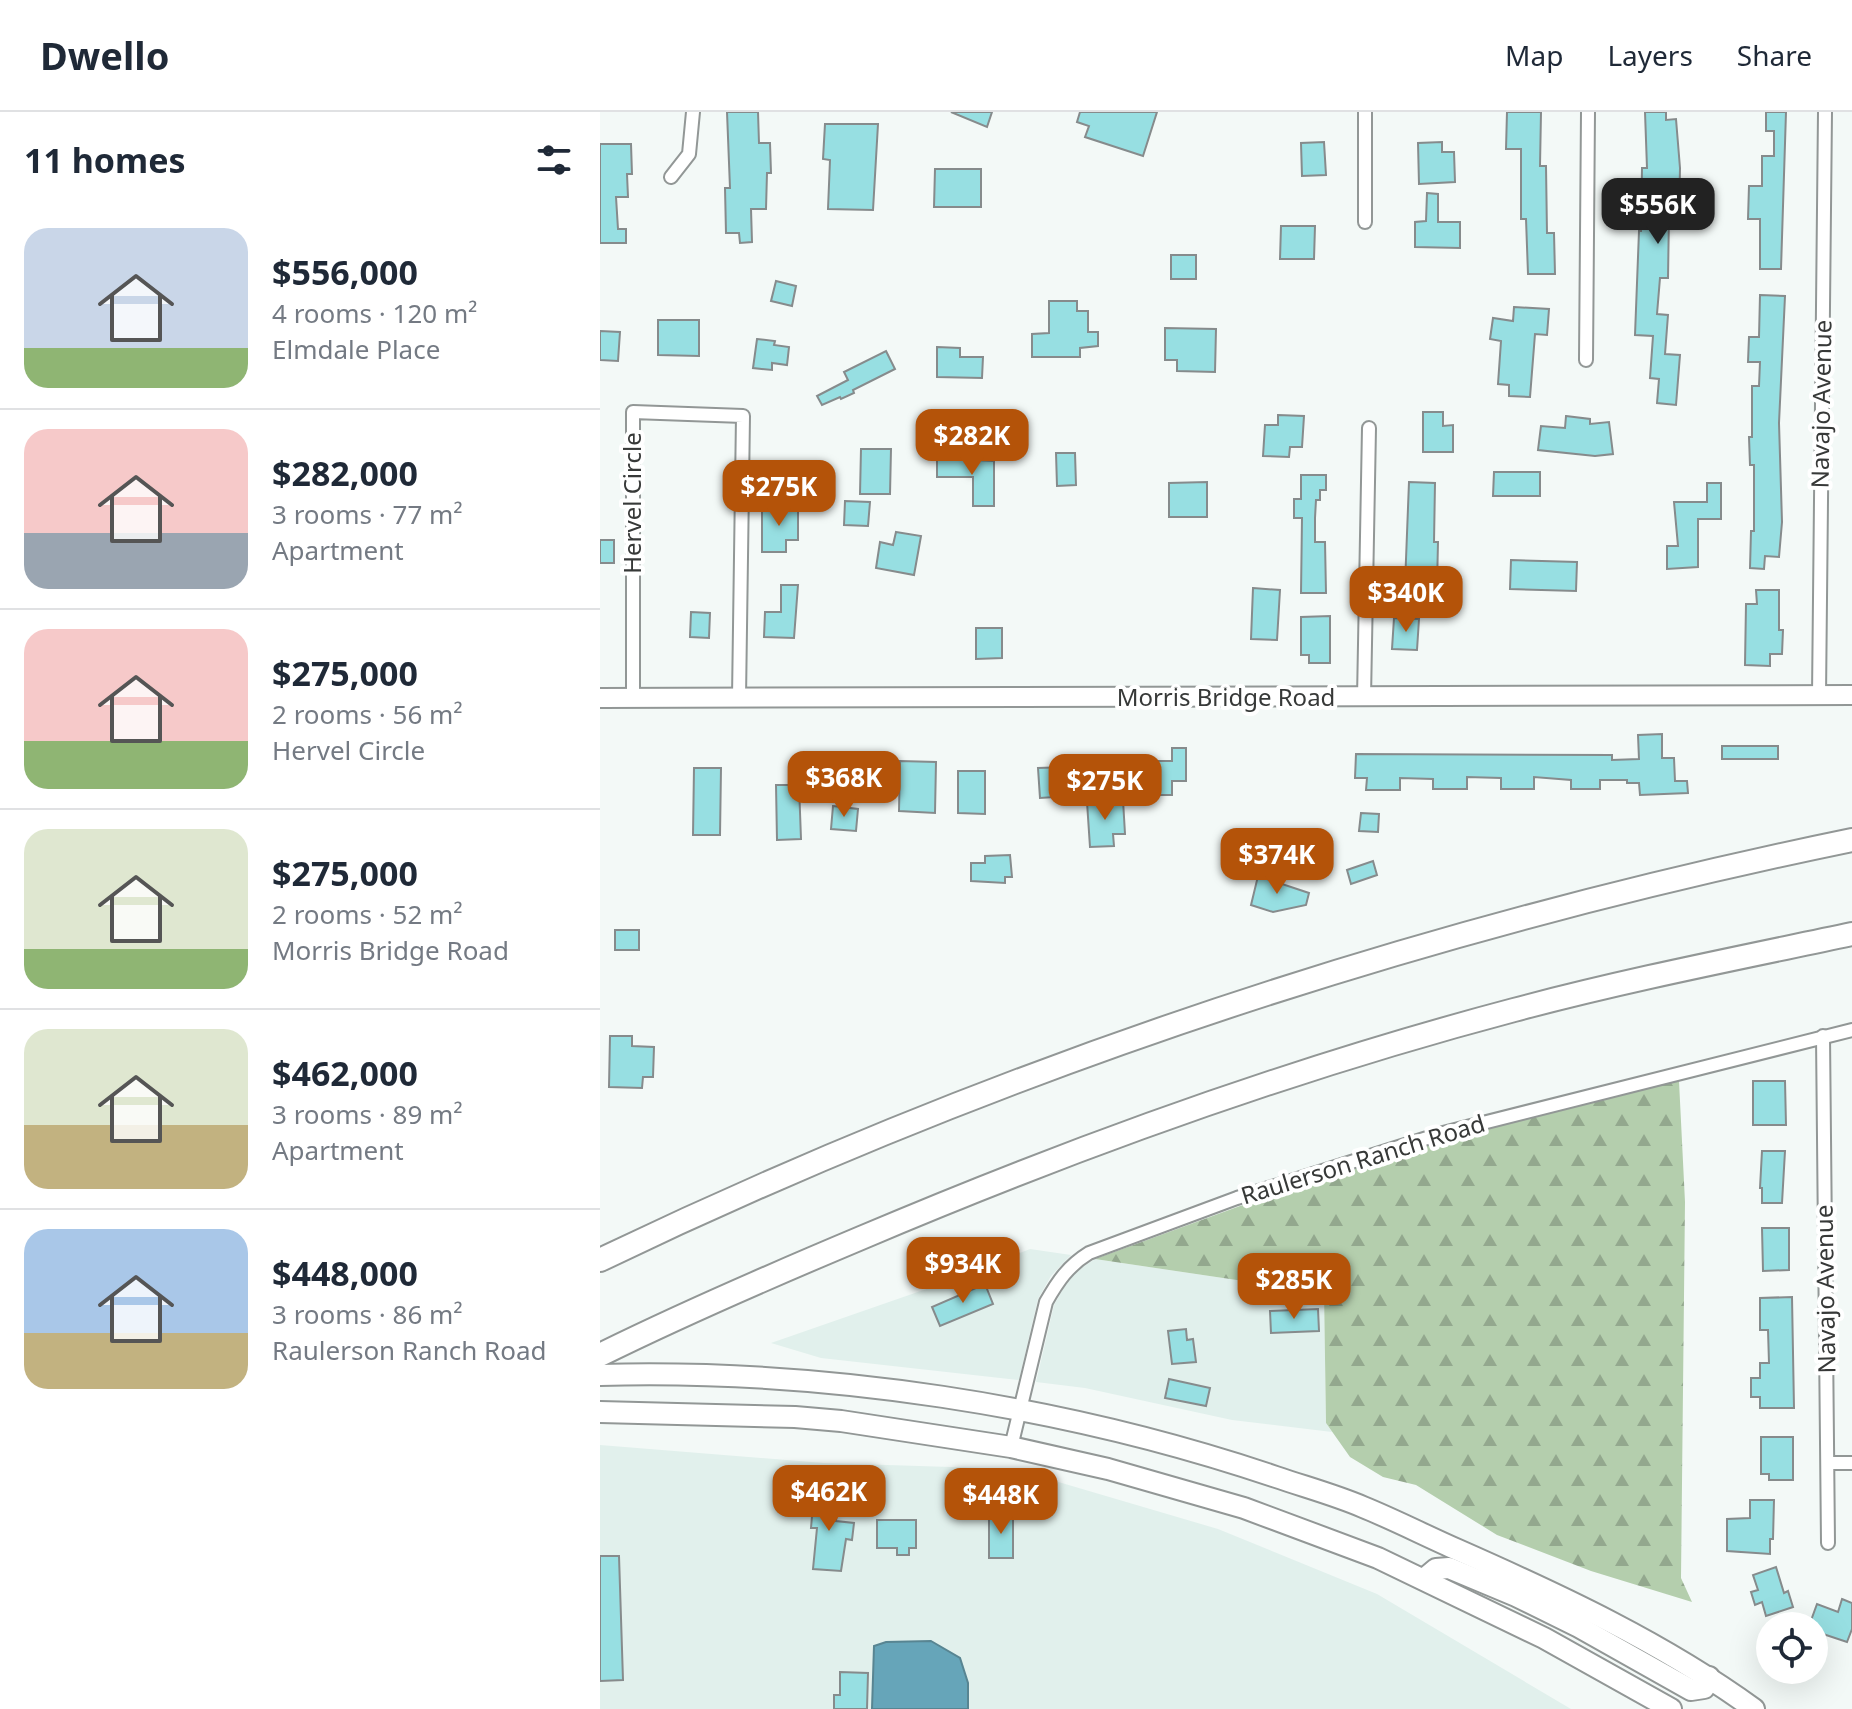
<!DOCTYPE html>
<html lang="en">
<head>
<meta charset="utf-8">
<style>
	:root { --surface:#fff; --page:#f6f6f7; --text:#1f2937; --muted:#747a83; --line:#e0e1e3; --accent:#b45309 }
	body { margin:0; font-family:"Noto Sans",sans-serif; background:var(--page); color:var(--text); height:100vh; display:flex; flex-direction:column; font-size:30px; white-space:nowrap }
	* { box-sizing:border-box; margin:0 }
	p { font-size:26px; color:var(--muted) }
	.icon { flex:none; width:44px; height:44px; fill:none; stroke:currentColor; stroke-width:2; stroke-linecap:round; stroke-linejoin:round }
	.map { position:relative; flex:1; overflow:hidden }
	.side { display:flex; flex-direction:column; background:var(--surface); width:600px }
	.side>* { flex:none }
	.buttons { position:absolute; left:1156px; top:1500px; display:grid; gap:16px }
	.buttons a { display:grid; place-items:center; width:72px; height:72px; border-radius:50%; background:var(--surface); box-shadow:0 8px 32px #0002; font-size:40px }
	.price { position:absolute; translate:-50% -68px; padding:0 18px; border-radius:16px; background:var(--accent); color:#fff; font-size:26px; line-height:52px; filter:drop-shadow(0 2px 4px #0008) }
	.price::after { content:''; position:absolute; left:50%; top:48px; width:24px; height:18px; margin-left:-12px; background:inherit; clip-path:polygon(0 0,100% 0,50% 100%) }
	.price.active { background:#222; color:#fff }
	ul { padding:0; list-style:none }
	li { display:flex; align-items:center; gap:24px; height:200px; padding:0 24px }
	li+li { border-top:2px solid var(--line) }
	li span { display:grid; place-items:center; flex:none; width:224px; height:160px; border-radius:24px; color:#555 }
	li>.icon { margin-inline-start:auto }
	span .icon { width:96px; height:96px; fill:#fffc; stroke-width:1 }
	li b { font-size:34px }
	h2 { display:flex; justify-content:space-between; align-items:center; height:96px; padding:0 24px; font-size:34px }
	header { display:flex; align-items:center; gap:48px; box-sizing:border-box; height:112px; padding:0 40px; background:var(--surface); border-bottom:2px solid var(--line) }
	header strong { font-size:38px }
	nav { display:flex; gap:44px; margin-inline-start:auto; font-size:28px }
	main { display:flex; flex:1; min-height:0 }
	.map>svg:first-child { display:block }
</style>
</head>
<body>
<header>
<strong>Dwello</strong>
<nav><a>Map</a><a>Layers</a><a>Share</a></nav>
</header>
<main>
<section class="side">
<h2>11 homes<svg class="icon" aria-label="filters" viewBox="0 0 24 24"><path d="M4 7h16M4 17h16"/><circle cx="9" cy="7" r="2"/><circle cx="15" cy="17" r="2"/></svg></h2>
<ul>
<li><span style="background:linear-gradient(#c9d6e8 75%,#8fb573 0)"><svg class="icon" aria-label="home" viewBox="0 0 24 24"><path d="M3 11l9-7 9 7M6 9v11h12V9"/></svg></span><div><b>$556,000</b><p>4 rooms · 120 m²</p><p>Elmdale Place</p></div></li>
<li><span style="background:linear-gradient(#f6c9c9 65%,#9aa5b1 0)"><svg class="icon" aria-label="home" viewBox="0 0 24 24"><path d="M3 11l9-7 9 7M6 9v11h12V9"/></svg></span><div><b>$282,000</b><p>3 rooms · 77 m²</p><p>Apartment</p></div></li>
<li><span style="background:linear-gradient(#f6c9c9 70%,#8fb573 0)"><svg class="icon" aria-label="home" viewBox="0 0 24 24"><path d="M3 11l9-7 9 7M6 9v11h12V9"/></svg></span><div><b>$275,000</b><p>2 rooms · 56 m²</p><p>Hervel Circle</p></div></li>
<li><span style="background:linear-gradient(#dfe7d0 75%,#8fb573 0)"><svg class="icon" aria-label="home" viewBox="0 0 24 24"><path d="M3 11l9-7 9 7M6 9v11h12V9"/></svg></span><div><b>$275,000</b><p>2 rooms · 52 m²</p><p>Morris Bridge Road</p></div></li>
<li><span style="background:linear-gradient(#dfe7d0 60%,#c2b280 0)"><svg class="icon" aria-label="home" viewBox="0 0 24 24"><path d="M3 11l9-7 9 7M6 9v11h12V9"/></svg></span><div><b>$462,000</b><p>3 rooms · 89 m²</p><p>Apartment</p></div></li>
<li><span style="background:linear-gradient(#a9c7e8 65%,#c2b280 0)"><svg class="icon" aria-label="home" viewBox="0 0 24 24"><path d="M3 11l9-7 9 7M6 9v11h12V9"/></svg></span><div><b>$448,000</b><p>3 rooms · 86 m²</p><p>Raulerson Ranch Road</p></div></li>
</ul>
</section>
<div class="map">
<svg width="1252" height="1597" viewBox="0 0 1252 1597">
	<defs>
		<pattern id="forest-firs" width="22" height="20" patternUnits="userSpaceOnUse" patternTransform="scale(2)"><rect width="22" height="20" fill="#b4cead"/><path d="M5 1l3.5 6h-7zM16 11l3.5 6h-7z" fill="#93a88e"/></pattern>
	</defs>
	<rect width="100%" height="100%" fill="#f3f9f7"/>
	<g fill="#e1f0ec">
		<polygon points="430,1137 471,1143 451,1164 438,1187 419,1268 221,1246 171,1231 335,1174"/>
		<polygon points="495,1147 724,1181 726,1311 732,1320 632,1308 485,1276 436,1270 454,1193 465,1173 478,1158"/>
		<polygon points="0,1333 224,1351 414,1357 618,1417 777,1482 971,1597 368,1597 368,1571 360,1546 331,1529 286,1530 274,1534 272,1597 0,1597"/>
	</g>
	<polygon fill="url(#forest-firs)" points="1079,969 1085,1090 1081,1466 1092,1490 991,1459 897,1423 816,1373 783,1365 750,1345 726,1311 724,1181 495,1147 640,1094 845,1028"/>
	<polygon fill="#66a5b9" stroke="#588592" stroke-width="2" points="331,1529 360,1546 368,1571 368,1597 272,1597 274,1534 286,1530"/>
	<g fill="#97dfe2" stroke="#868b8c" stroke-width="2">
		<polygon points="127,0 158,0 159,31 170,31 171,61 167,61 166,97 151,97 152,130 140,131 139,121 126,121 125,76 130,76"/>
		<polygon points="351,0 392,0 387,15"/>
		<polygon points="480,0 557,0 543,44 485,25 489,14 477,10"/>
		<polygon points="907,0 941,0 940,54 946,54 947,121 954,121 955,162 928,162 926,107 921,107 921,37 906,37"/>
		<polygon points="1045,0 1066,0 1066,8 1076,7 1080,56 1079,103 1069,102 1068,166 1060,166 1057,202 1068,203 1065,242 1080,243 1076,293 1057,291 1059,267 1050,266 1053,224 1035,223 1039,119 1041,119 1042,56 1047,56"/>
		<polygon points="1166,0 1186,0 1181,157 1160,157 1160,107 1148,107 1149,74 1162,74 1162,44 1174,44 1174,19 1166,19"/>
		<polygon points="225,12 278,12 273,98 228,97 230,48 223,47"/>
		<polygon points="724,30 726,63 702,64 701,31"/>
		<polygon points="842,30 842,40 854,40 855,70 819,72 818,31"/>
		<polygon points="0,32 31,32 32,62 27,62 28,85 16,85 18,117 26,117 26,131 0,131"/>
		<polygon points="335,57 381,57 381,95 334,95"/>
		<polygon points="827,81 838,82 838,110 860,110 860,136 815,135 815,110 826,109"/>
		<polygon points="681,114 715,114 714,147 680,147"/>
		<rect x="571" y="143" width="25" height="24"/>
		<polygon points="176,169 196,174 192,194 171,189"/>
		<polygon points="1160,183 1185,184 1179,311 1182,410 1179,445 1165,444 1164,457 1150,456 1151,419 1154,419 1154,353 1150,353 1149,325 1152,325 1152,274 1159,274 1160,250 1148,250 1149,225 1159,225"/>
		<polygon points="449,189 477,189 477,199 488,199 488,220 498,220 498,234 480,236 480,245 432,245 432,222 449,221"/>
		<polygon points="914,195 949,197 947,223 935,222 930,285 909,284 909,273 898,272 901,229 890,227 893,206 913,209"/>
		<polygon points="58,208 99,208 99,244 58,243"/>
		<polygon points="565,216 616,217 615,260 577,259 577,248 565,248"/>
		<polygon points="0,219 20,220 18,249 0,248"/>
		<polygon points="157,227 175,229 174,233 189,235 187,253 172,251 172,258 153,256"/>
		<polygon points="337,235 360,236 360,245 383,245 382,266 337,265"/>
		<polygon points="286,239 295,257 253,278 254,281 241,287 240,285 222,293 217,284 248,268 244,260"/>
		<polygon points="823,300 843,300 843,314 853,313 853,340 823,340"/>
		<polygon points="678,303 704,304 702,335 690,335 689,345 663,344 665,313 678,313"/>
		<polygon points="966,304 990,307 990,312 1009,310 1013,342 995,344 938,338 941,314 965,316"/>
		<polygon points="261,337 291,337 290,382 260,382"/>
		<polygon points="456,341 475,341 476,373 457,374"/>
		<polygon points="337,346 394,349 394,394 373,394 373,365 337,365"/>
		<polygon points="894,360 940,360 940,384 893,384"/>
		<polygon points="701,363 726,363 726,378 720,378 720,388 716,388 715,406 715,430 725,430 726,481 701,481 702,406 694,406 694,387 701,387"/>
		<polygon points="607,370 607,405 569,405 569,371"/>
		<polygon points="809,370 835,371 834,430 838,430 837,474 805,473"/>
		<polygon points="1107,371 1121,371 1121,407 1098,407 1098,455 1067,457 1067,434 1078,434 1074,390 1107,390"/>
		<polygon points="245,389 270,390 268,414 244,413"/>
		<polygon points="198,394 198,428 186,428 186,440 162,440 162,395"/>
		<polygon points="296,420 321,424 314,463 276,456 280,430 293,433"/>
		<rect x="0" y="428" width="14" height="23"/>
		<polygon points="911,448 977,450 976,479 910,477"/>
		<polygon points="181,473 198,473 194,526 164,525 165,500 181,500"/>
		<polygon points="653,476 680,478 677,528 651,527"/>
		<polygon points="1156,478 1179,478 1179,518 1183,518 1182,542 1170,542 1170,554 1145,553 1146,492 1157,492"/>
		<polygon points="91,500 110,501 109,526 90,525"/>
		<polygon points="730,504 730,551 709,551 709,543 701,543 701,505"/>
		<polygon points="794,506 819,507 817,538 792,537"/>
		<polygon points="376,516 402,516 402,546 376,547"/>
		<polygon points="1062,622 1062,646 1074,646 1075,669 1087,669 1088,681 1040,683 1039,671 1027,671 1027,668 1000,668 1000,677 971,677 971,668 934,665 934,677 901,677 901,666 867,665 867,677 833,677 833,667 800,666 800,678 766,678 767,666 755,666 756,642 1012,643 1012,648 1039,647 1038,623"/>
		<rect x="1122" y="634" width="56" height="13"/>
		<polygon points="572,636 586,636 586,669 572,669 572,683 549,683 549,655 558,655 558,649 572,649"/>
		<polygon points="300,649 336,650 335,701 299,699"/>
		<polygon points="468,655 470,684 440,686 438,656"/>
		<polygon points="94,656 121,656 120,723 93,723"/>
		<polygon points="358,659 385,659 385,702 358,701"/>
		<polygon points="176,673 199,673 201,727 177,728"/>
		<polygon points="523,688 525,722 513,722 514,734 490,735 487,690"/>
		<polygon points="233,694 258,697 256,719 231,717"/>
		<polygon points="761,701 779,702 778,720 759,719"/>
		<polygon points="410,743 412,765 405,765 405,771 371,769 371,751 385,751 385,744"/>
		<polygon points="773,749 777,763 751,772 747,758"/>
		<polygon points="658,764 709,781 706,793 673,800 651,793"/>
		<rect x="15" y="818" width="24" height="20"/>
		<polygon points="10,924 32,924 32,934 54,935 53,965 43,965 42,976 9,975"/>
		<polygon points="1153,969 1185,969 1186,1013 1153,1013"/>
		<polygon points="1162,1039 1185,1039 1182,1091 1162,1091 1162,1076 1160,1076"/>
		<polygon points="1162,1116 1189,1116 1189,1158 1163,1159"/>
		<polygon points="385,1172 393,1192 340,1214 332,1195"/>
		<polygon points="1192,1185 1194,1296 1160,1296 1160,1285 1151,1285 1151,1266 1160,1266 1160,1251 1169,1251 1168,1218 1160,1218 1160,1186"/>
		<polygon points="718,1197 719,1219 671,1221 670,1199"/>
		<polygon points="586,1217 587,1228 593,1227 596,1250 572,1252 568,1219"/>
		<polygon points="569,1267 610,1276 606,1294 565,1286"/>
		<polygon points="1161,1325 1193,1325 1193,1368 1169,1368 1169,1362 1161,1362"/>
		<polygon points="214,1381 239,1384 236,1409 254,1411 252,1428 246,1427 241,1459 213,1457 217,1416 211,1416"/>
		<polygon points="1150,1388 1174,1388 1173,1427 1170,1427 1170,1442 1127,1439 1127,1407 1150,1406"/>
		<rect x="389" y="1401" width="24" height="45"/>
		<polygon points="277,1408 316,1408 316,1436 309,1436 309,1443 297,1443 297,1436 277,1436"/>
		<polygon points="0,1444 19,1444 23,1568 0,1569"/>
		<polygon points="1176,1455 1184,1481 1188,1479 1193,1495 1166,1504 1162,1490 1155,1493 1151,1480 1158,1478 1153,1463"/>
		<polygon points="1242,1487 1252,1491 1252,1517 1247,1530 1214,1519 1214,1514 1209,1514 1217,1492 1238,1500"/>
		<polygon points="240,1560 268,1561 267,1597 234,1597 234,1583 240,1583"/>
	</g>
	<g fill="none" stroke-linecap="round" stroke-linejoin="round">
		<g stroke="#929796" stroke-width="16">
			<g id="street">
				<polyline points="71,65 89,42 93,0"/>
				<polyline points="765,110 765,0"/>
				<polyline points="986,248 988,0"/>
				<polyline points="1219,584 1225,0"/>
				<polyline points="33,586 33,300 143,304 139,586"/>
				<polyline points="764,586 769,316"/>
				<polyline points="1223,924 1228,1431"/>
				<path d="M411 1335 446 1190C458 1169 468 1154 489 1141L637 1086 843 1021 1252 918"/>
				<polyline points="1228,1351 1252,1351"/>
			</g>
		</g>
		<g stroke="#929796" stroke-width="22">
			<polyline id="secondary" points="0,586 1252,583"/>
		</g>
		<g stroke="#929796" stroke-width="24">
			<g id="primary">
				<path d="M0 1263C224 1257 463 1293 676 1365 705 1375 735 1383 763 1395 795 1408 826 1424 858 1438 960 1483 1063 1531 1154 1597"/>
				<polyline points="0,1300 195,1305 241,1309 411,1335 508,1357 644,1396 778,1446 944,1526 1071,1597"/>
				<polyline points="824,1467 836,1457 849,1456 916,1484 979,1515 1091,1578 1104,1576 1109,1565"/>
			</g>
		</g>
		<g stroke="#929796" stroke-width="26">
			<g id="highway">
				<path d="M0 1148C397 957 820 817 1252 728"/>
				<path d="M0 1243C85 1201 173 1163 261 1126 473 1036 691 957 914 898 1026 868 1139 846 1252 822"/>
			</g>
		</g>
		<use href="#street" stroke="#fff" stroke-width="12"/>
		<use href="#secondary" stroke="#fff" stroke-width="18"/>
		<use href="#primary" stroke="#fff" stroke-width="20"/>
		<use href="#highway" stroke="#fff" stroke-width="22"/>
	</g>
	<g text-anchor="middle" stroke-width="8" stroke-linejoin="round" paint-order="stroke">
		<g font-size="24" fill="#373938" stroke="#fff">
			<text transform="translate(1222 292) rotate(-89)" y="8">Navajo Avenue</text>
			<text transform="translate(33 391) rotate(-90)" y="8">Hervel Circle</text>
			<text x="626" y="594">Morris Bridge Road</text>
			<text transform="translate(763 1048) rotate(-17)" y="8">Raulerson Ranch Road</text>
			<text transform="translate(1226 1177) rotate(-91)" y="8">Navajo Avenue</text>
		</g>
	</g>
</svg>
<div class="buttons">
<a><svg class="icon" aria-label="locate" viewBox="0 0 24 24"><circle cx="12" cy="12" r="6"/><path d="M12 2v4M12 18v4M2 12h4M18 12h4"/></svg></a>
</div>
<b class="price active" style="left:1058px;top:134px">$556K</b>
<b class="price" style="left:372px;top:365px">$282K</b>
<b class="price" style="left:179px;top:416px">$275K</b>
<b class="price" style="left:806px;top:522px">$340K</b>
<b class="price" style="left:244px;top:707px">$368K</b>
<b class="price" style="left:505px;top:710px">$275K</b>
<b class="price" style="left:677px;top:784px">$374K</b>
<b class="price" style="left:363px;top:1193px">$934K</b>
<b class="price" style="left:694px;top:1209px">$285K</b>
<b class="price" style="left:229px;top:1421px">$462K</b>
<b class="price" style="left:401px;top:1424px">$448K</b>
</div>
</main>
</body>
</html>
